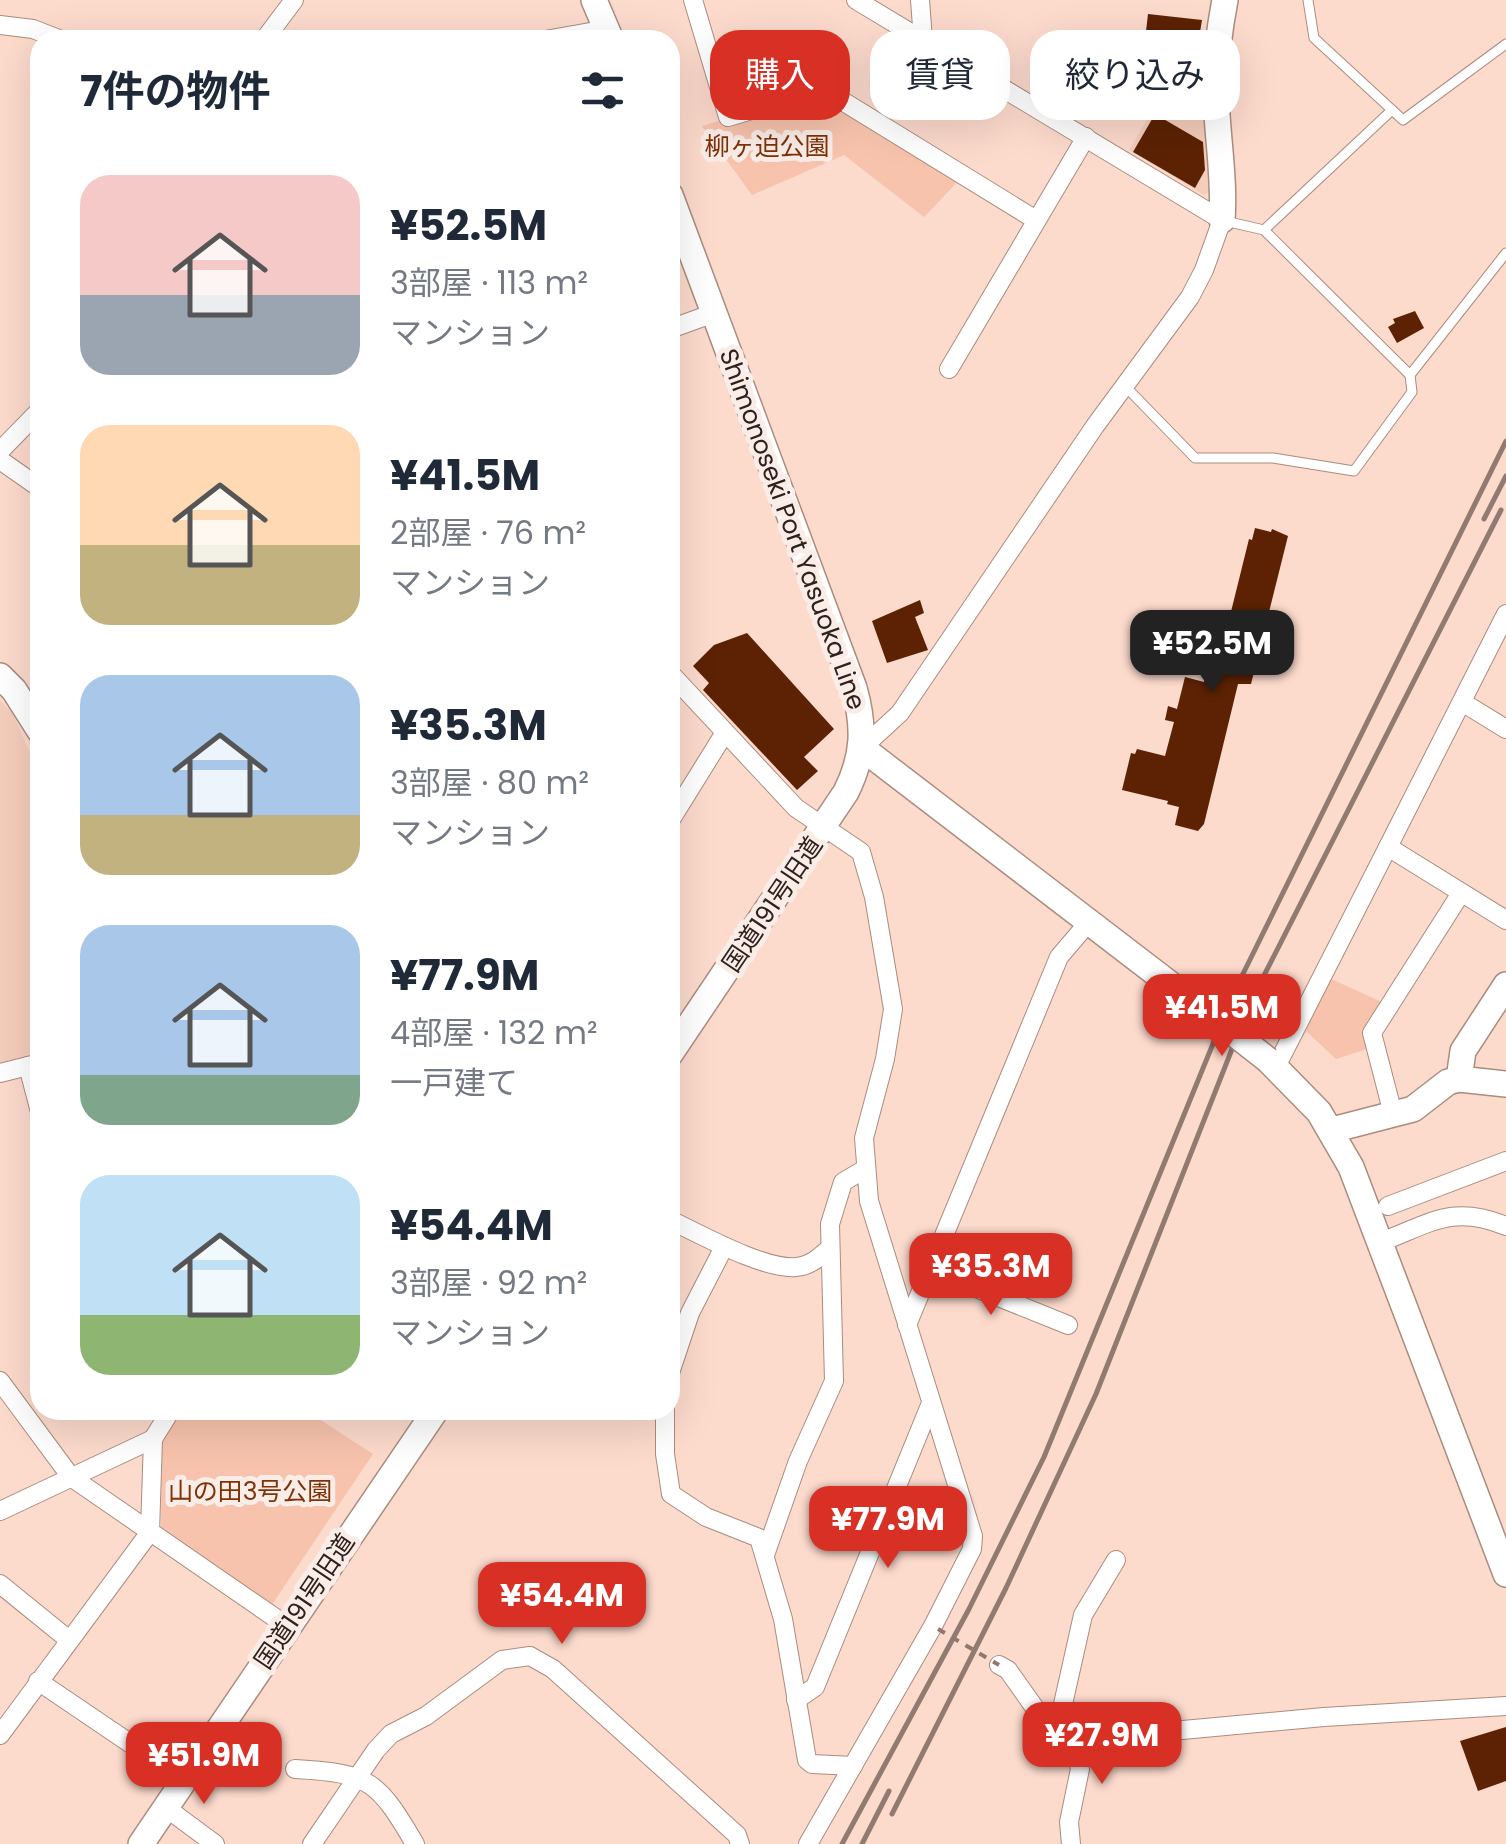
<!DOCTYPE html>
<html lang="ja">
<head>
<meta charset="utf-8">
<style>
	:root { --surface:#fff; --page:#f2f2f3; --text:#1f2937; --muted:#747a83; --accent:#d93025 }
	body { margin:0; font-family:Poppins,"Noto Sans JP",sans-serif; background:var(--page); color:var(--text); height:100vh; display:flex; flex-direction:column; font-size:38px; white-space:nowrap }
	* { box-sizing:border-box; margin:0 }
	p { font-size:32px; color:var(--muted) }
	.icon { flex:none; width:55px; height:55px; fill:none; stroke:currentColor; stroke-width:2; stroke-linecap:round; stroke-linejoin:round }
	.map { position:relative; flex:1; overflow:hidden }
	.details { position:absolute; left:30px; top:30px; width:650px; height:1390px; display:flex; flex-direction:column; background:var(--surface); border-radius:30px; box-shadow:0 10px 40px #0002 }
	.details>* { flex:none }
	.hud { position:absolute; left:710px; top:30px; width:645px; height:90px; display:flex; gap:20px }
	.price { position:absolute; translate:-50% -85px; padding:0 22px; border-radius:20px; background:var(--accent); color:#fff; font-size:32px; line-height:65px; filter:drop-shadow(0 2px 5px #0008) }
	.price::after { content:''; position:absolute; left:50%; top:60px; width:30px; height:22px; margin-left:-15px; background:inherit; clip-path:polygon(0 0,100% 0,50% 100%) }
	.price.selected { background:#222; color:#fff }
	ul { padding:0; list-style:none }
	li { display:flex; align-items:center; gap:30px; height:250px; padding:0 50px }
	li span { display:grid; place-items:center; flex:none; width:280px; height:200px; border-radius:30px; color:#555 }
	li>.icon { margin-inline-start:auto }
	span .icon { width:120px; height:120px; fill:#fffc; stroke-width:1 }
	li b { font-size:42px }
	h2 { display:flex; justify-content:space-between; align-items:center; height:120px; padding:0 50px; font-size:42px }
	.tag { padding:0 35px; border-radius:30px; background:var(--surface); box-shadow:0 10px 40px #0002; font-size:35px; line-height:90px }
	.tag.selected { background:var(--accent); color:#fff }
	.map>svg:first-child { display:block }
</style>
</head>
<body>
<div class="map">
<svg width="1506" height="1844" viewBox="0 0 1506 1844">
	<rect width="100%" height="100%" fill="#fcdacc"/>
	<g fill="#f5cdbb">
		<polygon points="1147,38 1204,45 1201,79 1211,190 1204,195 1129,150 1152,111 1116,90"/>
		<polygon points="0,701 13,714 40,776 40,1054 0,1066"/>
	</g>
	<g fill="#f7c3ad">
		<polygon points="823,89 965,174 924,217 844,155 752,195 702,126"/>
		<polygon points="1329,978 1384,1003 1367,1049 1336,1059 1306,1031"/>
		<polygon points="179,1410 305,1410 373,1454 271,1606 161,1530 162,1436"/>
	</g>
	<g fill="#5c2203">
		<polygon points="1148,14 1202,20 1199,38 1184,36 1153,88 1129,73 1144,48"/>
		<polygon points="1155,114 1203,142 1205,170 1195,188 1133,152"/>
		<polygon points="1415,311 1424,328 1397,343 1388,327 1395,323 1393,319"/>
		<polygon points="1255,528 1271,532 1272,529 1288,536 1251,684 1238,684 1204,824 1198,831 1175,825 1179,807 1167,804 1168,801 1122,790 1131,753 1135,754 1137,749 1165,756 1174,722 1165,720 1168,706 1177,709 1185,677 1204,682 1213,642 1223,644 1249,539 1252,540"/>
		<polygon points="920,600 924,613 915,617 928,650 887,663 872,621"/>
		<polygon points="747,633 834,729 804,757 818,771 797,790 703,690 709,683 693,666 714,645"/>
		<polygon points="1506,1727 1506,1781 1478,1791 1460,1741"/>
	</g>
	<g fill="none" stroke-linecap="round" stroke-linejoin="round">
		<g stroke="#ab8c7f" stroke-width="11">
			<g id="lane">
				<polyline points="1308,0 1314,38 1403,120 1506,44"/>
				<polyline points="1264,230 1392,110"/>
				<polyline points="1410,375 1506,253"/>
				<polyline points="1124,385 1195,458 1273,458 1354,471 1412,392 1410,375 1264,230 1225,221"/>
			</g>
		</g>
		<g stroke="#ab8c7f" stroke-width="20">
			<g id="street">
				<polyline points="693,0 728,117 823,89 1036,220"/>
				<polyline points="856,0 1222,220 1204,270 1190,297 1095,426 900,713 862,748"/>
				<polyline points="920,0 923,40"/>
				<polyline points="0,25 33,29 61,40"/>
				<polyline points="264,40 294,0"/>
				<polyline points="545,40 607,29"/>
				<polyline points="670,329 714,313"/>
				<polyline points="949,369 1086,137"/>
				<polyline points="0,451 40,410"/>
				<polyline points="0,460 40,488"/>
				<polyline points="1506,614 1388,847 1506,920"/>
				<polyline points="670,673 796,808 861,852 874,897 893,1009 885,1059 864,1138 869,1201 973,1536 972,1549 933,1626 808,1844"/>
				<polyline points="1462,702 1506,729"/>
				<polyline points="670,821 724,734"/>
				<polyline points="28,1066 40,1112"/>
				<polyline points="1276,1067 1388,847"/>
				<polyline points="0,1073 40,1063"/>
				<polyline points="1393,1114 1372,1033 1461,893"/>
				<polyline points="1388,1206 1506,1161"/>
				<path d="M670 1220C700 1234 764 1270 796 1267 810 1266 820 1257 830 1248"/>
				<path d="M1381 1242C1431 1223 1453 1204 1506 1226"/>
				<polyline points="929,1269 1068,1325"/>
				<polyline points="907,1325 1059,957 1088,923"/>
				<polyline points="670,1373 690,1313 724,1247"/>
				<polyline points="0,1381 71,1477 287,1626"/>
				<polyline points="665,1410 665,1454 671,1494 706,1517 759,1538 783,1619 807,1760 812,1764 853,1766"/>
				<polyline points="0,1511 153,1439"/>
				<polyline points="765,1555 798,1461 834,1381 830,1224 843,1182 865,1169"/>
				<polyline points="0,1584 69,1640"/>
				<polyline points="999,1665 1008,1670 1044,1721 1074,1745 1080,1769 1069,1822 1071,1844"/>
				<polyline points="38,1681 168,1769"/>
				<polyline points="796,1700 815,1687 931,1403"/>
				<polyline points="1057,1731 1083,1615 1116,1560"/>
				<polyline points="0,1735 150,1532 153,1439 171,1410"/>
				<polyline points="1074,1745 1085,1739 1324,1717 1506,1706"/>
				<path d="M295 1769C370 1773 378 1781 415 1844"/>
				<polyline points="165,1807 215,1844"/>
				<polyline points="312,1844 376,1750 391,1734 426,1716 502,1660 530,1656 553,1669 737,1835 740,1844"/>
			</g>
		</g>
		<g stroke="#ab8c7f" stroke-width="28">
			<g id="secondary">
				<polyline points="594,0 611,40"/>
				<path d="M670 195 854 688C865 727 864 756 846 792L670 1054"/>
				<path d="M1222 220C1225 177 1217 137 1216 94 1215 63 1219 31 1225 0"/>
				<polyline points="0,676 14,690 40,731"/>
				<polyline points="862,748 1209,1014"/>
				<polyline points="1268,1060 1319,1112 1351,1167 1506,1574"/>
				<polyline points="1459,1079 1463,1051 1506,985"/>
				<polyline points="1332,1130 1413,1109 1448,1082 1459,1079 1506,1084"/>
				<polyline points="141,1844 436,1410"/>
			</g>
		</g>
		<use href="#lane" stroke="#fff" stroke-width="9"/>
		<use href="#street" stroke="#fff" stroke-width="18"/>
		<use href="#secondary" stroke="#fff" stroke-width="25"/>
		<g stroke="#917b71" stroke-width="5">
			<polyline points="1484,519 1506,476"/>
			<polyline points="892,1814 1006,1588 1096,1394 1251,1001 1501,510"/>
			<polyline points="842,1844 969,1609 1044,1457 1235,990 1506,441"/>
			<polyline points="862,1844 889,1791"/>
		</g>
		<g stroke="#ab8c7f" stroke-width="28" stroke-linecap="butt">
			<polyline id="secondary-bridge" points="1209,1014 1268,1060"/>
		</g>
		<polyline stroke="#8f796f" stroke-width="4" stroke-dasharray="8 8" stroke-linecap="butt" points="938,1629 999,1665"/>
		<use href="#secondary-bridge" stroke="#fff" stroke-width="25"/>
	</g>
	<g text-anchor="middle" stroke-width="10" stroke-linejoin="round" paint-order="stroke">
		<g font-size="25" fill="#7f3206" stroke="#faece7">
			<text x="767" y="155">柳ヶ迫公園</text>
			<text x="250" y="1500">山の田3号公園</text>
		</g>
		<g font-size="25" fill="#2d211c" stroke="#faece7">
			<text transform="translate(793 529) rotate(70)" y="9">Shimonoseki Port Yasuoka Line</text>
			<text transform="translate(772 904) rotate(-56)" y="9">国道191号旧道</text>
			<text transform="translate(304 1601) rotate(-56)" y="9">国道191号旧道</text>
		</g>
	</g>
</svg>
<b class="price selected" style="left:1212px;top:695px">¥52.5M</b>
<b class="price" style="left:1222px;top:1059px">¥41.5M</b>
<b class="price" style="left:991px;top:1318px">¥35.3M</b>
<b class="price" style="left:888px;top:1571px">¥77.9M</b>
<b class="price" style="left:562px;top:1647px">¥54.4M</b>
<b class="price" style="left:1102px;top:1787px">¥27.9M</b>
<b class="price" style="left:204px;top:1807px">¥51.9M</b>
<div class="hud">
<a class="tag selected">購入</a>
<a class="tag">賃貸</a>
<a class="tag">絞り込み</a>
</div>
<section class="details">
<h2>7件の物件<svg class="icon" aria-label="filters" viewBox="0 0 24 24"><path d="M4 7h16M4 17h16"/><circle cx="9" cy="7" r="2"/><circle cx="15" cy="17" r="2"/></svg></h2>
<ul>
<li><span style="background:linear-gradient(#f6c9c9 60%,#9aa5b1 0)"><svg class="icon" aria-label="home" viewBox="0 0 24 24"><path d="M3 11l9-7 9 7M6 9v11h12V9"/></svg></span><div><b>¥52.5M</b><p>3部屋 · 113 m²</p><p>マンション</p></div></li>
<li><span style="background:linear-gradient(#ffd9b3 60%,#c2b280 0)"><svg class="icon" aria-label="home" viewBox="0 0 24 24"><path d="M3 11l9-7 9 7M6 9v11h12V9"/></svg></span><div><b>¥41.5M</b><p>2部屋 · 76 m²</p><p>マンション</p></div></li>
<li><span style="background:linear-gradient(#a9c7e8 70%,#c2b280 0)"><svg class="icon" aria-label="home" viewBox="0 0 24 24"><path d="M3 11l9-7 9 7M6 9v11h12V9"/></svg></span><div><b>¥35.3M</b><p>3部屋 · 80 m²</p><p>マンション</p></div></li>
<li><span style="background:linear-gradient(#a9c7e8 75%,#7fa58c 0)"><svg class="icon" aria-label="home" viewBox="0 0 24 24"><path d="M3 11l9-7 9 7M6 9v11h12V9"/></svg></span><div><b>¥77.9M</b><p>4部屋 · 132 m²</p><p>一戸建て</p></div></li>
<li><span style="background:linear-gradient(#bfe0f5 70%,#8fb573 0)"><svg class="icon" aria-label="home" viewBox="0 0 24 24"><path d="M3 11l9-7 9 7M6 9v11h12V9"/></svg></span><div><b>¥54.4M</b><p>3部屋 · 92 m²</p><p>マンション</p></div></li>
</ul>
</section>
</div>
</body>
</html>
